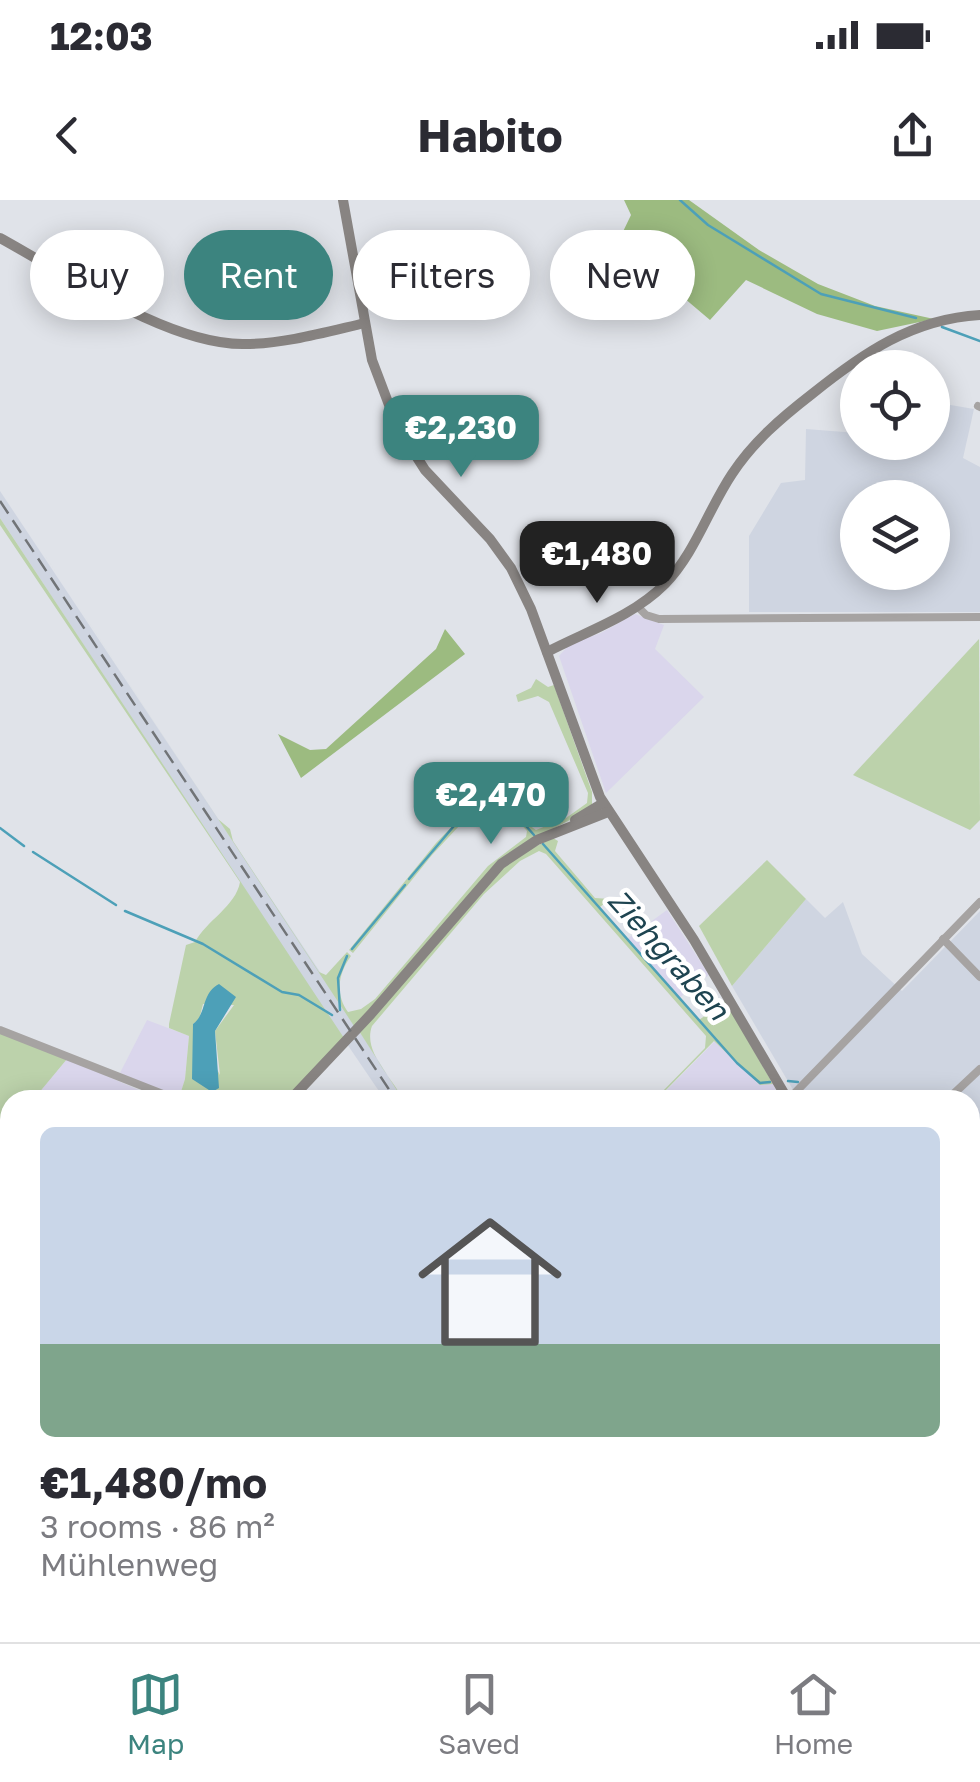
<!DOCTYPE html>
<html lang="en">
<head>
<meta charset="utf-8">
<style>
	:root { --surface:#fff; --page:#f2f2f3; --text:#2b2b33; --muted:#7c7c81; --line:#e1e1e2; --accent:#3c847f }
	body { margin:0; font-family:"Golos Text",sans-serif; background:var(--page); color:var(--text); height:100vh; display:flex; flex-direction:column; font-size:38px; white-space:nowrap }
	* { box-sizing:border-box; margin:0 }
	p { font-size:32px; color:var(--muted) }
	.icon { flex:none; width:55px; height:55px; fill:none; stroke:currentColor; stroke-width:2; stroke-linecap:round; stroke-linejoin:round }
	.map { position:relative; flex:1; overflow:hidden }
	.drawer { position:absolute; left:0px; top:890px; width:980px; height:552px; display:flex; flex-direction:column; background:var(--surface); border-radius:30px 30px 0 0; box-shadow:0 5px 25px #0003 }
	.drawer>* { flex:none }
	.banner { position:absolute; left:30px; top:30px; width:920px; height:90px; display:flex; gap:20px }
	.fabs { position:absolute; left:840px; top:150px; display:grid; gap:20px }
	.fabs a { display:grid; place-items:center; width:110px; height:110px; border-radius:50%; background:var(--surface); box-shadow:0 5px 25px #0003; font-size:50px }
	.price { position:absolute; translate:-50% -85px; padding:0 22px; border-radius:20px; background:var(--accent); color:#fff; font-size:32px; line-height:65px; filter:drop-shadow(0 2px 5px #0008) }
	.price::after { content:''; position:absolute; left:50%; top:60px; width:30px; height:22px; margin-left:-15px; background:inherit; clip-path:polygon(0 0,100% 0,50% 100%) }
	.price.current { background:#222; color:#fff }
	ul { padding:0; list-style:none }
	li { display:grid; align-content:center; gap:20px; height:530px; padding:0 40px }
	li span { display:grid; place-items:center; height:310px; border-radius:15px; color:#555 }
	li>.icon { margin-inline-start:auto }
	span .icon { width:180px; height:180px; fill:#fffc; stroke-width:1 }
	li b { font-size:42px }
	.pill { padding:0 35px; border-radius:45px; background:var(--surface); box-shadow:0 5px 25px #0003; font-size:35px; line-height:90px }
	.pill.current { background:var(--accent); color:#fff }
	.status { display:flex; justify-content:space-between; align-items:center; height:70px; padding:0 50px; background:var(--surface); direction:ltr }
	.status svg { height:28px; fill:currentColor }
	header { display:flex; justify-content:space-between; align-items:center; height:130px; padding:0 40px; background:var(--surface); font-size:45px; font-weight:700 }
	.menu { display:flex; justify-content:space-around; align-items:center; height:140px; border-top:2px solid var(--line); background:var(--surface); font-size:28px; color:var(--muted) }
	.menu a { display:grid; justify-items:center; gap:5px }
	.menu .current { color:var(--accent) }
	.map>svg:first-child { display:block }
</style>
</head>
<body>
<div class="status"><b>12:03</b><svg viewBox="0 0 49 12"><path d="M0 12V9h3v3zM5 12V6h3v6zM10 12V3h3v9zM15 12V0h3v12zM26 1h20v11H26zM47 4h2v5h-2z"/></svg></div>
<header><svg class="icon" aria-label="back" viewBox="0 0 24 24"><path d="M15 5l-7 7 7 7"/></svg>Habito<svg class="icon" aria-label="share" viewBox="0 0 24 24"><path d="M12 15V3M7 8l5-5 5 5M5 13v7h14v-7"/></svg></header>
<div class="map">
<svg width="980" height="1442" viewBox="0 0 980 1442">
	<rect width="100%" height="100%" fill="#e0e3e9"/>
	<g fill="#dad6ec">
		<polygon points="635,414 664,425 655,449 704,497 606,593 559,456 570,444 601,433"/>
		<polygon points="667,710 709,775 679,798 627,739"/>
		<polygon points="147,820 189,836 185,879 179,898 120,873"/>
		<polygon points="715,841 760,884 773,884 780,900 667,900 662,895"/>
		<polygon points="67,859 162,900 33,900"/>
	</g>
	<g fill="#cfd5e1" fill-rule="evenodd">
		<path d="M933 202 974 209 963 258 980 267V412H749V336L781 283 805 280 806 229 857 233 858 242H932ZM858 298H932V372H858Z"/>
		<polygon points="0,291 366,841 403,900 385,900 347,844 0,318"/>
		<polygon points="806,699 825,718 843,702 862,754 902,791 980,711 980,1054 970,1064 970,900 799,900 732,786"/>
	</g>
	<g fill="#bcd2ab" fill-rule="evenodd">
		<path d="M0 287 218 619 230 629 233 641 319 772 326 775 347 752 351 756C338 774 335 794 348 812L361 809 375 799 488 666 526 637 527 631 494 594 487 596 432 655 353 753 349 750 436 643 490 587 497 586 526 623 536 630 566 618 587 603 588 593 549 502 538 496 518 502 516 495 531 488 536 479 548 487 554 485 592 592V605L574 618 521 645 354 826Z"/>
		<path d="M0 318 344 838 286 900 179 898 185 879 189 836 169 828V824L186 745 195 742C206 721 236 706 240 682L0 325ZM203 804 234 805 215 831 220 875 193 824 199 820Z"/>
		<polygon points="979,439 980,620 970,630 853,575"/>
		<path d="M553 638 558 641 555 651 595 698 610 699 600 707 699 820 725 801 773 884 760 885 714 841 662 894 667 900H665L661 893 705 848 706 836 546 654 539 651 520 661 484 694 372 826C362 853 395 880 403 900L359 831 496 674 516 656Z"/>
		<polygon points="767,660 806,699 732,786 699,726"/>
		<polygon points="0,833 67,859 33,900 10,900 10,929 0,942"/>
		<polygon points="980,1054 980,1318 970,1299 970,1064"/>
	</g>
	<g fill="#9cbb80">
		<polygon points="624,0 689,0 759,50 818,84 875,106 934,119 877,131 817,114 746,80 710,120 618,42 631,15"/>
		<polygon points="445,429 465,454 301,578 278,534 310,550 326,549 436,449"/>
		<polygon points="0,1305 10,1310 10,1432 251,1433 249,1442 0,1442"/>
	</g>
	<path fill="#4da0b8" d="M219 784 236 797 215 831 219 888 212 892 192 879 193 824C207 814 201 793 219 784Z"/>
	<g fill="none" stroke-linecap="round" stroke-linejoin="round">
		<g stroke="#4da0b8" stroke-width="2.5">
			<polyline points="680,0 708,25 821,94 916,118"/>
			<polyline points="942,127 980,141"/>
			<polyline points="0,628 24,646"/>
			<polyline points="543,644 737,863 760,883 770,882"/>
			<polyline points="33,652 116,705"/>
			<polyline points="409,679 459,620 493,589 534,635"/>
			<polyline points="125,711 203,744 282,792 299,795 332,815"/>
			<polyline points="352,749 405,685"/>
			<polyline points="340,810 338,778 347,756"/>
			<polyline points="788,881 798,882"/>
		</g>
		<g stroke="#a6a3a2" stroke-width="8">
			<polyline points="978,206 980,207"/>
			<polyline points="638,407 646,415 659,419 980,417"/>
			<polyline points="943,739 980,777"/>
			<polyline points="0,830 178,900"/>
			<polyline points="788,900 980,702"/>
			<polyline points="947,900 980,869"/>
			<polyline points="0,1295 10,1299"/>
			<polyline points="325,1432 347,1442"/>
			<polyline points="947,1432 961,1442"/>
			<polyline points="438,1442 442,1432"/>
			<polyline points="586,1442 591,1432"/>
			<polyline points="686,1442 692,1432"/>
			<polyline points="843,1442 851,1432"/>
			<polyline points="929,1442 935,1432"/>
		</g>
		<g stroke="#888482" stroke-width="10">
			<polyline points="343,0 372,160 397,226 425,270 490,339 511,368 531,409 600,597 694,740 788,900"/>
			<path d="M0 38C66 74 169 145 244 144 284 144 326 132 365 123"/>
			<path d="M547 452C587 431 632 417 665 384 695 353 708 310 732 274 753 242 781 218 812 194 863 153 912 119 980 115"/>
			<polyline points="575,620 603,603"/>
			<polyline points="290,900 371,814 501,664 537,640 608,612"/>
			<polyline points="0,1181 10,1172"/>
			<polyline points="970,1335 980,1372"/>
		</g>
		<g stroke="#717477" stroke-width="2.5" stroke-dasharray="15 8" stroke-linecap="butt">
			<polyline points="0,301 396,900"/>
			<polyline points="970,1360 980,1361"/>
		</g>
	</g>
	<g text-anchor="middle" stroke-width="9" stroke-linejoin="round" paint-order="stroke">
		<g font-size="30" font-style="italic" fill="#1e4450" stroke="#fff">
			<text transform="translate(668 755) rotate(48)" y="10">Ziehgraben</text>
		</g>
	</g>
</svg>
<div class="fabs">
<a><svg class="icon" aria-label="locate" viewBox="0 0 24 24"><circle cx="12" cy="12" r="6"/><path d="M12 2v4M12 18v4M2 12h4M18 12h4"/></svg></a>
<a><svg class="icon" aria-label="layers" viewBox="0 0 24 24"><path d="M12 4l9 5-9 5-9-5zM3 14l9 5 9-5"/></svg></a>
</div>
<b class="price" style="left:461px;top:280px">€2,230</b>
<b class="price current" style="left:597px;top:406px">€1,480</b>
<b class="price" style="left:491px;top:647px">€2,470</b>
<div class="banner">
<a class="pill">Buy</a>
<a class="pill current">Rent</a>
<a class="pill">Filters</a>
<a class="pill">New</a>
</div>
<section class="drawer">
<ul>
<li><span style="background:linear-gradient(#c9d6e8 70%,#7fa58c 0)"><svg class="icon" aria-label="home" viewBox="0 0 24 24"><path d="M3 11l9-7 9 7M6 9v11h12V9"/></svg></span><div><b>€1,480/mo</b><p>3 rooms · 86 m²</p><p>Mühlenweg</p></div></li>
</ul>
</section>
</div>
<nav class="menu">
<a class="current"><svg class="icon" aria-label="map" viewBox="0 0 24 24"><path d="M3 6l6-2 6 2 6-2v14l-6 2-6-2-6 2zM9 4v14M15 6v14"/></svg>Map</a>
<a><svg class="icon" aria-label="saved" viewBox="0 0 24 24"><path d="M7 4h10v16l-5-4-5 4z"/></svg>Saved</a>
<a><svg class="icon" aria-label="home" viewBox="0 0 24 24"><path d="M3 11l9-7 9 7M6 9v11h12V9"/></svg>Home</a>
</nav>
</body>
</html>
